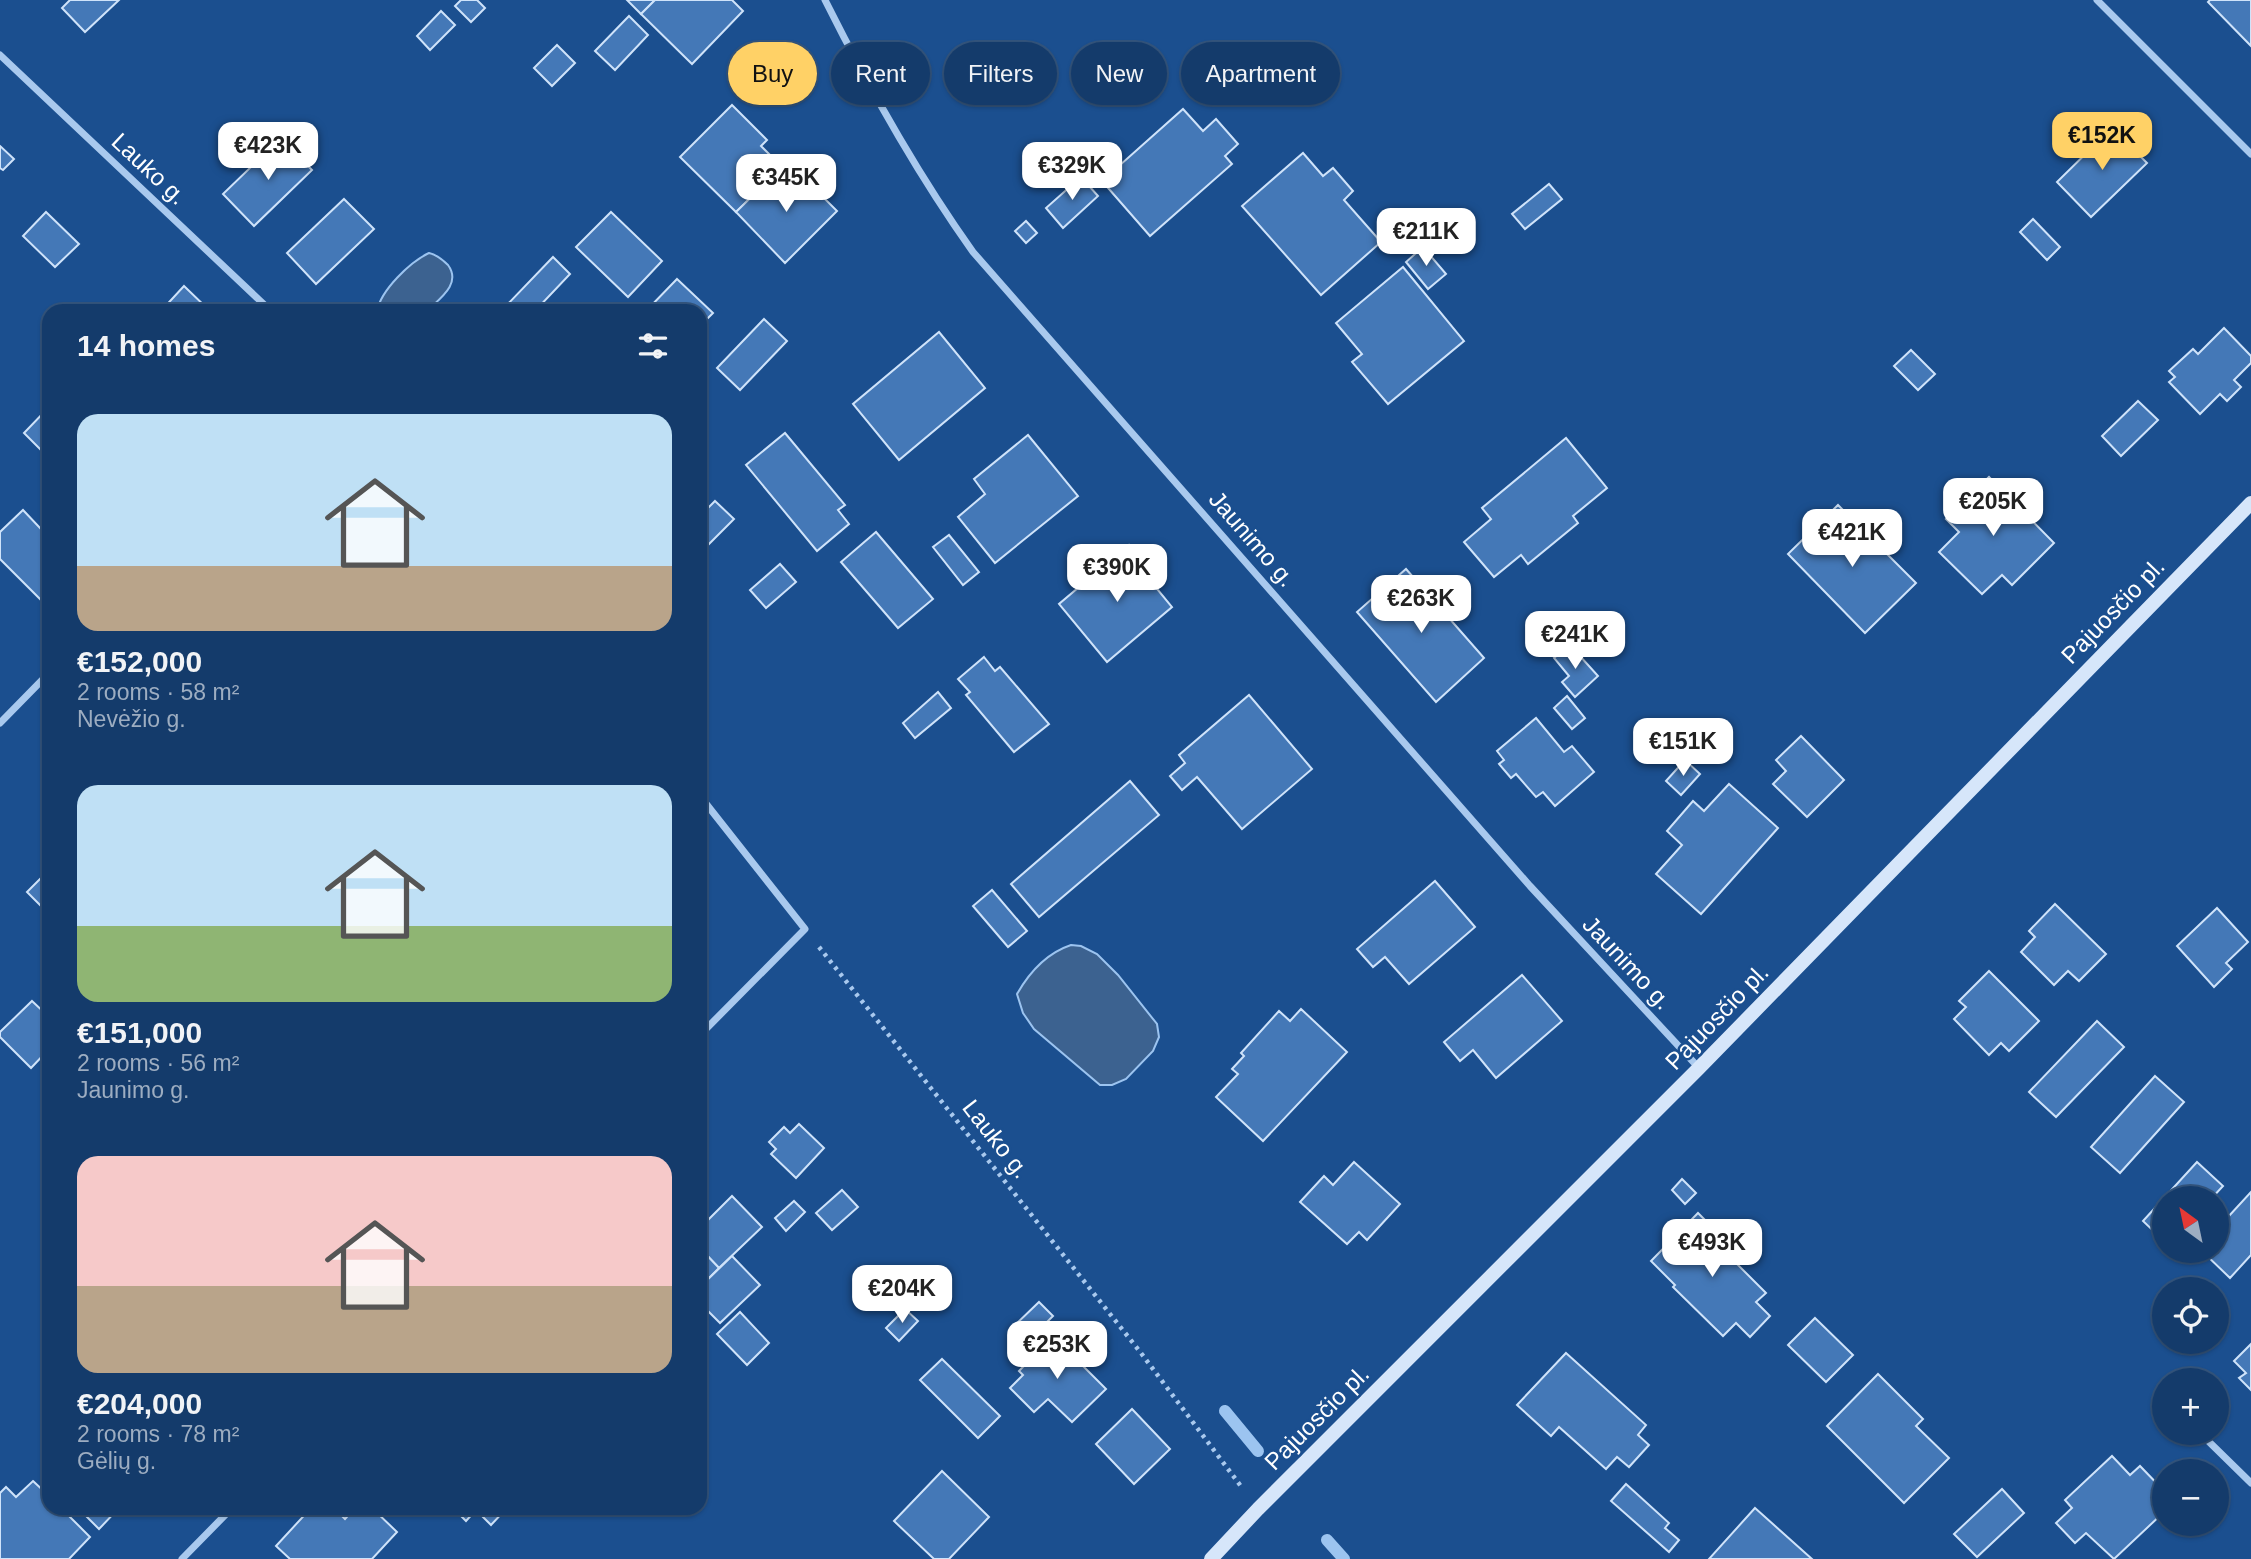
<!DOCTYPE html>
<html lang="en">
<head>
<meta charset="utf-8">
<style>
	:root { --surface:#143b6b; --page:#214673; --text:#f1f3f6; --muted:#9dadc1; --line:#33557e; --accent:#ffd166 }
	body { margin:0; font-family:Helvetica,sans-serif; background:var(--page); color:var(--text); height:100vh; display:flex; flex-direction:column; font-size:26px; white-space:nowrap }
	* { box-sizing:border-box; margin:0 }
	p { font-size:23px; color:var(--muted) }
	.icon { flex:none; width:38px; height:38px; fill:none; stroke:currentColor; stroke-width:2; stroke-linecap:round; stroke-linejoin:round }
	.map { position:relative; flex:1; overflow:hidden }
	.sheet { position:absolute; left:42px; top:304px; width:665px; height:1211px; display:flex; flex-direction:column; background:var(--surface); border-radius:21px; box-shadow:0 2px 5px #0004,0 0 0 2px var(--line) }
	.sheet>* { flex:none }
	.guide { position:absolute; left:728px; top:42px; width:665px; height:63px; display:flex; gap:14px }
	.needle { width:46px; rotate:327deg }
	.fabs { position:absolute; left:2152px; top:1186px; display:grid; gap:14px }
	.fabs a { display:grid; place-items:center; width:77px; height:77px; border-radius:50%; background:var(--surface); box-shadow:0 2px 5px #0004,0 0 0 2px var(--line); font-size:35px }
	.price { position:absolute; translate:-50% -60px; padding:0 16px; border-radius:14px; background:#fff; color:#222; font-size:23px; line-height:46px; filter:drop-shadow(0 2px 4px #0008) }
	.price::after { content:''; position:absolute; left:50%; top:42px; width:21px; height:16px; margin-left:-10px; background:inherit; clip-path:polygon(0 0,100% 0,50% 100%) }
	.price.selected { background:var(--accent); color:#111 }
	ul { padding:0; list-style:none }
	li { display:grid; align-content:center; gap:14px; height:371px; padding:0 35px }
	li span { display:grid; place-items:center; height:217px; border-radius:21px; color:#555 }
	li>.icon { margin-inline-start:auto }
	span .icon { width:126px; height:126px; fill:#fffc; stroke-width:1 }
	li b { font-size:30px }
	h2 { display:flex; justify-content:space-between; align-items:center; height:84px; padding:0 35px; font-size:30px }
	.tag { padding:0 24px; border-radius:32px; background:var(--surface); box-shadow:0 2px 5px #0004,0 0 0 2px var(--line); font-size:24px; line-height:63px }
	.tag.selected { background:var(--accent); color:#111 }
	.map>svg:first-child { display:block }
</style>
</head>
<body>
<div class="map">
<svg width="2251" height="1559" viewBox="0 0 2251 1559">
	<rect width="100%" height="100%" fill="#1b4f8f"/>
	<g fill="#3c6290" stroke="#9cc4f0" stroke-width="2">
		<path d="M429 253C437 255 442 259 448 265 462 284 439 299 427 311H377C381 290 410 262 429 253Z"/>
		<path d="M1071 945 1081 946 1097 954 1118 975 1157 1024 1159 1037 1153 1051 1126 1079 1112 1085H1100L1034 1029 1023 1013 1017 994C1029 973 1047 953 1071 945Z"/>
	</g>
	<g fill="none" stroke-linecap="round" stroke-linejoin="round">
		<g stroke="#9cc4f0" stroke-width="12">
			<polyline points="1225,1411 1258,1451"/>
			<polyline points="1327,1540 1344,1559"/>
		</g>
	</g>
	<g fill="#4478b7" stroke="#cfe3fa" stroke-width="2">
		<polygon points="70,0 119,0 85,32 62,8"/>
		<polygon points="461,0 477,0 485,8 471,22 455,6"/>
		<polygon points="627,0 655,0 641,14"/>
		<polygon points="655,0 732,0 743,11 692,64 641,14"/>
		<polygon points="2210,0 2251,0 2251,46 2208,2"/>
		<polygon points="441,11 455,25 430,50 417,36"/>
		<polygon points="629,16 648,35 615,70 595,51"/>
		<polygon points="557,45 575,63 552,86 534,68"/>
		<polygon points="732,105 767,140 761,146 782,167 736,212 680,157"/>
		<polygon points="1183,109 1203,131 1216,119 1238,144 1225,156 1232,164 1150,236 1102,181"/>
		<polygon points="2112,128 2147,163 2091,217 2057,182"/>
		<polygon points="281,138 312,170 254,226 223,194"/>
		<polygon points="0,146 14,159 3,170 0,168"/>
		<polygon points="1303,153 1323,176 1333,168 1353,191 1344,200 1381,242 1321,295 1242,206"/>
		<polygon points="782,167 802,187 808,182 837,211 785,263 736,212"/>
		<polygon points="1081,177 1098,196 1063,228 1046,208"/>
		<polygon points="1549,184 1562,199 1525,229 1512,214"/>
		<polygon points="344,199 374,229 316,284 287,253"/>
		<polygon points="46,212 79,244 55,267 23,236"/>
		<polygon points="611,212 662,261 628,297 576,247"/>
		<polygon points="2033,219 2060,247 2047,260 2020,232"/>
		<polygon points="1026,221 1037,233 1026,243 1015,231"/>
		<polygon points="1423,247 1446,274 1428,289 1406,262"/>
		<polygon points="553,257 570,274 534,312 510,312 505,307"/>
		<polygon points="1403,267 1464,341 1388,404 1352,362 1362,354 1336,323"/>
		<polygon points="677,279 713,313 700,326 700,312 645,312"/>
		<polygon points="184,286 211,312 160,312"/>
		<polygon points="764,319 787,341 740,390 717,368"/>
		<polygon points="2224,328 2251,356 2251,363 2234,380 2241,387 2227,401 2220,394 2200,414 2169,382 2175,377 2169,371 2193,349 2198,354"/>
		<polygon points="939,332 985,388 899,460 853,404"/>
		<polygon points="1911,350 1935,374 1918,390 1894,366"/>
		<polygon points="2138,401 2158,420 2121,456 2102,436"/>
		<polygon points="49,407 49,458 24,433"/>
		<polygon points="785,433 845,505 838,510 849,524 817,551 746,465"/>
		<polygon points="1028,435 1078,496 995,563 958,517 985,494 974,479"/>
		<polygon points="1566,438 1607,488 1573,516 1578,523 1528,564 1521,555 1494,577 1464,542 1491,519 1482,508"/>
		<polygon points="1989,477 2054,543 2012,585 2002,575 1982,594 1939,552 1959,532 1946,519"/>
		<polygon points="715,501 734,519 700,553 700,516"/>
		<polygon points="1838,505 1916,583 1865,633 1788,554"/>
		<polygon points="23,510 40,528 49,518 49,594 42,601 0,559 0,532"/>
		<polygon points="876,532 933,599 898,628 841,562"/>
		<polygon points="949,535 979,572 963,585 933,547"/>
		<polygon points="1129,545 1158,579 1153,584 1172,607 1107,662 1059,604"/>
		<polygon points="780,564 796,582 766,608 750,590"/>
		<polygon points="1406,569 1484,658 1436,702 1357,612"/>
		<polygon points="1570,645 1598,676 1575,697 1562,682 1569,676 1554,658"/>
		<polygon points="984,657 995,671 1000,667 1049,724 1014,752 966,695 970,692 958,679"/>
		<polygon points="938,692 951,708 915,738 903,723"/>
		<polygon points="1249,695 1312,769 1242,829 1197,777 1182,790 1170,776 1185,763 1179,755"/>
		<polygon points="1567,696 1585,718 1572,729 1554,708"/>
		<polygon points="1536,718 1564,752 1572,746 1594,772 1555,806 1543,792 1536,797 1516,774 1511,778 1499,764 1504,760 1497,751"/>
		<polygon points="1801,736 1844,780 1807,817 1773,784 1786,771 1776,760"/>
		<polygon points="1685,760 1700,774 1681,795 1666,781"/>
		<polygon points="1130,781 1159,815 1039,917 1011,884"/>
		<polygon points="1729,784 1778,828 1701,914 1656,874 1682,845 1667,831 1693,801 1704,811"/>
		<polygon points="49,870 49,914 27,892"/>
		<polygon points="1435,881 1475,927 1409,984 1385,957 1373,967 1357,949"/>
		<polygon points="992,890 1027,931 1008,947 973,906"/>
		<polygon points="2055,904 2106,954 2079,981 2068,971 2054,985 2021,952 2035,937 2029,931"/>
		<polygon points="2217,908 2248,942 2226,963 2232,969 2214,987 2177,946"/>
		<polygon points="1989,971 2039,1021 2009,1051 2001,1043 1989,1055 1954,1019 1966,1007 1959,1001"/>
		<polygon points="1522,975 1562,1021 1496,1078 1473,1050 1460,1061 1444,1042"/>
		<polygon points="32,1001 49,1017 49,1036 46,1039 49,1041 49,1049 31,1068 0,1037 0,1032"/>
		<polygon points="1301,1009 1347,1052 1263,1141 1216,1097 1238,1074 1232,1069 1244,1056 1241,1053 1279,1011 1290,1021"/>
		<polygon points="2097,1021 2124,1047 2056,1117 2029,1092"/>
		<polygon points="2155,1076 2184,1102 2120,1173 2091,1147"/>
		<polygon points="799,1124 824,1148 796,1178 771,1154 776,1149 769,1142 784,1127 790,1133"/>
		<polygon points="1354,1162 1400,1204 1367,1240 1359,1232 1347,1244 1300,1202 1324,1176 1333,1185"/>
		<polygon points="2197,1162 2223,1186 2211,1199 2165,1199 2165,1242 2143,1221"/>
		<polygon points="1682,1179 1696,1193 1685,1204 1672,1190"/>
		<polygon points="842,1190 858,1207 832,1230 816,1213"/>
		<polygon points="2251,1192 2251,1255 2230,1278 2202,1251 2217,1251 2217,1229"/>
		<polygon points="732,1196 762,1227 719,1268 700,1248 700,1228"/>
		<polygon points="794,1201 805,1212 786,1231 775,1218"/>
		<polygon points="1698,1213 1725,1240 1719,1246 1766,1293 1756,1302 1770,1316 1750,1337 1736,1323 1723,1336 1673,1287 1675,1285 1651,1261"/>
		<polygon points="700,1248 719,1268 700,1287"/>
		<polygon points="732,1256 760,1285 720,1323 700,1303 700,1287"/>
		<polygon points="1039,1302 1053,1316 1027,1342 1012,1328"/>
		<polygon points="905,1309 918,1321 899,1341 886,1328"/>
		<polygon points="740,1312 769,1343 747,1365 717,1334"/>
		<polygon points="1815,1318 1853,1355 1826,1382 1788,1345"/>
		<polygon points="1053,1336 1106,1389 1072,1422 1048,1399 1034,1412 1010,1388 1023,1375 1019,1371"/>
		<polygon points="2251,1344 2251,1390 2239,1378 2246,1373 2234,1361"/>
		<polygon points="1566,1353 1646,1425 1638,1435 1649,1445 1629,1467 1617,1457 1606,1469 1559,1427 1551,1436 1517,1405"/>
		<polygon points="942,1359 1000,1416 978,1438 920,1380"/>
		<polygon points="1878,1374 1923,1419 1916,1426 1949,1458 1904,1503 1827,1426"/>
		<polygon points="1132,1409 1170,1449 1134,1484 1096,1444"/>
		<polygon points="2112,1456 2130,1475 2140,1466 2165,1492 2165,1511 2114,1559 2086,1533 2075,1543 2056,1523 2072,1508 2065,1500"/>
		<polygon points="942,1471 989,1517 949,1559 934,1559 894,1521"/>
		<polygon points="33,1481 49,1496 49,1508 61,1508 90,1537 69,1559 0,1559 0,1493 6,1487 16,1497"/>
		<polygon points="1626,1484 1669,1523 1665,1528 1679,1540 1669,1552 1611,1501"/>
		<polygon points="2002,1489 2024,1513 1977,1557 1954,1534"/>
		<polygon points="78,1508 119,1508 99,1529"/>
		<polygon points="311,1508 334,1508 345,1519 355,1508 372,1508 397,1532 372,1559 290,1559 276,1546"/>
		<polygon points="453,1508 507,1508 491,1525 476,1510 466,1521"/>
		<polygon points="1755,1508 1812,1559 1709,1559"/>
	</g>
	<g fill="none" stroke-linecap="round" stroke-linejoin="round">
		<polyline stroke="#a9c9ee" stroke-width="4.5" stroke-dasharray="3.5 5" stroke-linecap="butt" points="819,947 1141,1353 1243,1489"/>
		<g stroke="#a9c9ee" stroke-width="7">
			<path d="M825 0C869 88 916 172 973 252L1530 886 1699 1068"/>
			<polyline points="2097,0 2251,154"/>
			<polyline points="0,55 272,312"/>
			<polyline points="0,723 49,673"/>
			<polyline points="700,796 805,929 700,1035"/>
			<polyline points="2200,1433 2251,1483"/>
			<polyline points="182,1559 232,1508"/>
		</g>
		<polyline stroke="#d6e6fa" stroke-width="14" points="1211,1559 1258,1509 1699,1068 2251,503"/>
	</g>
	<g text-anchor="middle" stroke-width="5" stroke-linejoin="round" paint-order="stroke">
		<g font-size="24" fill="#fff" stroke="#1b4f8f">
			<text transform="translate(149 169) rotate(43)" y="8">Lauko g.</text>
			<text transform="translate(1252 539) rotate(49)" y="8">Jaunimo g.</text>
			<text transform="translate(2113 611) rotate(-46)" y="8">Pajuosčio pl.</text>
			<text transform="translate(1627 963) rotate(47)" y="8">Jaunimo g.</text>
			<text transform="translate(1717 1017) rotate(-46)" y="8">Pajuosčio pl.</text>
			<text transform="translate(996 1139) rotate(52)" y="8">Lauko g.</text>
			<text transform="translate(1317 1418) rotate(-45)" y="8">Pajuosčio pl.</text>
		</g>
	</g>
</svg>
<div class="fabs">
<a><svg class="needle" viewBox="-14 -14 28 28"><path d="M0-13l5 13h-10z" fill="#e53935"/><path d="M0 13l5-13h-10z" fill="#9dadc1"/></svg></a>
<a><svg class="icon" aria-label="locate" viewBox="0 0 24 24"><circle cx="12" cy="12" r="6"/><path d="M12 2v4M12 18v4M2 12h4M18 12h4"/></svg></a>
<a>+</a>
<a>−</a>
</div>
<b class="price selected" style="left:2102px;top:172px">€152K</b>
<b class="price" style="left:268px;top:182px">€423K</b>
<b class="price" style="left:1072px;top:202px">€329K</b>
<b class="price" style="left:786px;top:214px">€345K</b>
<b class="price" style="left:1426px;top:268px">€211K</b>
<b class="price" style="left:1993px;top:538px">€205K</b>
<b class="price" style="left:1852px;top:569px">€421K</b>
<b class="price" style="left:1117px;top:604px">€390K</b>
<b class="price" style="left:1421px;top:635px">€263K</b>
<b class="price" style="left:1575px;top:671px">€241K</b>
<b class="price" style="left:1683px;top:778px">€151K</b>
<b class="price" style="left:1712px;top:1279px">€493K</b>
<b class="price" style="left:902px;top:1325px">€204K</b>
<b class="price" style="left:1057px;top:1381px">€253K</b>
<div class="guide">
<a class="tag selected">Buy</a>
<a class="tag">Rent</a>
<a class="tag">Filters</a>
<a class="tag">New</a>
<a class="tag">Apartment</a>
</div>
<section class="sheet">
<h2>14 homes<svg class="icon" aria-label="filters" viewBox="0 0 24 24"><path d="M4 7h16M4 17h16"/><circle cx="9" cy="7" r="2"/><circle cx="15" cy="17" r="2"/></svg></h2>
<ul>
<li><span style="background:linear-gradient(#bfe0f5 70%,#b9a48a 0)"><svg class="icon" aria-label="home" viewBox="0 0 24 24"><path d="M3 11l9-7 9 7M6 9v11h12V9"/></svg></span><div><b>€152,000</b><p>2 rooms · 58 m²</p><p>Nevėžio g.</p></div></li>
<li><span style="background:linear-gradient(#bfe0f5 65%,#8fb573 0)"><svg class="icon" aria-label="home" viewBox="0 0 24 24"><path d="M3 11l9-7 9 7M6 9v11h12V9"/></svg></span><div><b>€151,000</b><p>2 rooms · 56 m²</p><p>Jaunimo g.</p></div></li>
<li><span style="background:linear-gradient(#f6c9c9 60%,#b9a48a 0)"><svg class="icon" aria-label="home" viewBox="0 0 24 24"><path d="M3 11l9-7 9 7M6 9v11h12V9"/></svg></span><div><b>€204,000</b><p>2 rooms · 78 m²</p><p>Gėlių g.</p></div></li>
</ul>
</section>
</div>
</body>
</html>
